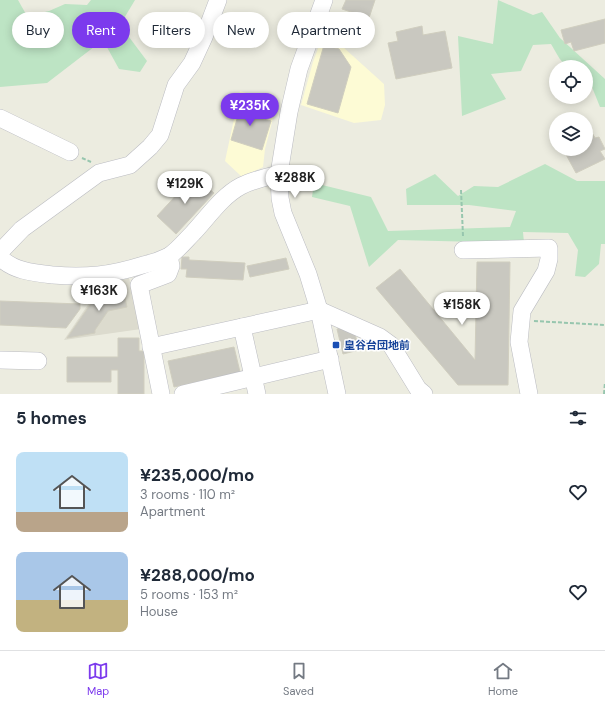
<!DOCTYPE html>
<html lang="en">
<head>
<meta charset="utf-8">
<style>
	:root { --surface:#fff; --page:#f6f6f7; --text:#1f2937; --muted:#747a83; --line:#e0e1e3; --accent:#7c3aed }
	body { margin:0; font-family:"DM Sans","Noto Sans JP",sans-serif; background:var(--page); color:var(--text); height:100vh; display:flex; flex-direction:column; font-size:15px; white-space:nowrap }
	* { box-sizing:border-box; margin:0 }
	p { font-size:13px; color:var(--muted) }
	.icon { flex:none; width:22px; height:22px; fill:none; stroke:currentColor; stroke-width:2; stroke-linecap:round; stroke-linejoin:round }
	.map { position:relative; height:394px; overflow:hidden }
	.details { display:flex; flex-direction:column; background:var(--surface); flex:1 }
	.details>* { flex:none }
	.banner { position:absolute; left:12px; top:12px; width:400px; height:36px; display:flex; gap:8px }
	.controls { position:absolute; left:549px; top:60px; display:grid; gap:8px }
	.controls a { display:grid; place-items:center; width:44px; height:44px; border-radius:50%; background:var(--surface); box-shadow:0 2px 10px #0003; font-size:20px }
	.price { position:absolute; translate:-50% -34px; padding:0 9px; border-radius:14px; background:#fff; color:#222; font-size:13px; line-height:26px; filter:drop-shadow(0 1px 2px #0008) }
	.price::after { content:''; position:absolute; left:50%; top:24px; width:12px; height:9px; margin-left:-6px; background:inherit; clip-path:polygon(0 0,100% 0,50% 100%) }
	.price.current { background:var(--accent); color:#fff }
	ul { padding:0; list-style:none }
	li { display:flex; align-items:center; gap:12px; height:100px; padding:0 16px }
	li span { display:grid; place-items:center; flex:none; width:112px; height:80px; border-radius:8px; color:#555 }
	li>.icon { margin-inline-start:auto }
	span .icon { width:48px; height:48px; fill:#fffc; stroke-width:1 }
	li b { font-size:17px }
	h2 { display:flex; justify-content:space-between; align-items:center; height:48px; padding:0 16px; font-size:17px }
	.tag { padding:0 14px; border-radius:18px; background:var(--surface); box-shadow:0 2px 10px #0003; font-size:14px; line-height:36px }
	.tag.current { background:var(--accent); color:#fff }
	.menu { display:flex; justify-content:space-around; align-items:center; height:56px; border-top:1px solid var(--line); background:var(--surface); font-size:11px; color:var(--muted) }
	.menu a { display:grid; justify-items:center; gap:2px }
	.menu .current { color:var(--accent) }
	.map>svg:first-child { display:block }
</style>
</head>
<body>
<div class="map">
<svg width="605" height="394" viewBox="0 0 605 394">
	<rect width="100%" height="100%" fill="#ecece0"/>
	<g fill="#fdfbd5">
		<polygon points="329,19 331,19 343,47 384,84 385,105 381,120 354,123 301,105 313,62"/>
		<polygon points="240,91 277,103 265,149 263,167 242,177 225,161"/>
	</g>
	<polygon fill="#dcdbce" points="129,278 141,329 64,340 100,287"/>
	<g fill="#bde4c4">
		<polygon points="0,0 18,0 27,16 49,11 65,4 87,5 91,0 135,0 120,25 147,61 140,72 119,69 103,40 47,83 0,87"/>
		<path d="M498 0 533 15 542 12 560 38 605 79V107H600L588 77 586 76V67C561 67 563 64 551 44L533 45 521 71 491 74 506 99 462 116 458 36 493 44Z"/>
		<polygon points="545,164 577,181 605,181 605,244 601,244 599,264 585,277 575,276 578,250 568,233 523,232 524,243 398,240 369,267 350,206 312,197 314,183 371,197 388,231 510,227 516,211 469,205 407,205 406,189 435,174 458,196 474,186 498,187"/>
	</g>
	<g fill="#c9c8c0" stroke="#d0cebf">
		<polygon points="346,0 375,0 369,18 342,9"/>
		<polygon points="605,19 605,43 574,51 571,42 565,44 561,30"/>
		<polygon points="422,26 423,35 445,31 452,68 396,79 388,43 398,41 396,32"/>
		<polygon points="324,45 339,49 351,67 338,113 307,104"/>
		<polygon points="244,97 253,100 249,115 271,121 262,150 231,140 239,112 237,112 241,99 243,100"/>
		<polygon points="591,131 595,138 599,137 605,149 600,151 605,159 576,173 563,149 586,149 586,133"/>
		<polygon points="194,176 214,193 176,234 157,216"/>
		<polygon points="182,257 189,257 189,260 245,263 243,280 186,277 187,269 181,269"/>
		<polygon points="286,258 289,269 250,277 247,266"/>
		<polygon points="477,262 510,262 508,385 458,385 376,288 400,269 475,360"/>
		<polygon points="101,289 106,293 123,289 127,307 108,311 95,330 95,333 67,338"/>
		<polygon points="0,301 80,304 80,309 66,328 0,325"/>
		<polygon points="342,328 355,334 359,350 343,354 337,329"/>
		<polygon points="118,338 139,338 139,351 144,351 144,394 118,394 118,370 111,370 111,382 67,382 67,357 118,357"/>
		<polygon points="234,347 240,372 174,387 168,361"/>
	</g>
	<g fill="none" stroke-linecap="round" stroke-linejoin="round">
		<g stroke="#bbbcc2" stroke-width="18">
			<g id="minor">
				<polyline points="324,0 299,69 289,112 279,174 280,198 283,213 308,274 319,310 337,394"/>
				<polyline points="0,118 70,152"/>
				<polyline points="463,250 549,248 549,259 546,271 522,311 519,342 529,394"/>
				<polyline points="0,252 22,229 99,173 130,165 150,147 160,135 176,85 192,63 204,37 218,0"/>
				<path d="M0 257C12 271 35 273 53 275 86 278 111 275 143 265 152 263 161 260 169 256 178 250 186 240 193 233 208 217 222 196 241 186 253 180 266 177 279 174"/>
				<polyline points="242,327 257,394"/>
				<polyline points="151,347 319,310 380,337 391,345 418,389 424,394"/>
				<polyline points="0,360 38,361"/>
				<polyline points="161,394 139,285 168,274 171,266 169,256"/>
				<polyline points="183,394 330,359"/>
			</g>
		</g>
		<g stroke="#97c6ae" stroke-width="2" stroke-dasharray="4 2" stroke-linecap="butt">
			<polyline points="82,158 91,162"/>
			<polyline points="461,190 463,236"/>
			<polyline points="534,321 605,325"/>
			<polyline points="604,394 605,382"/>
		</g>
		<use href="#minor" stroke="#fff" stroke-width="17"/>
	</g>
	<rect fill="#1a4fb4" stroke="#fff" stroke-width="1.5" x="332" y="341" width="8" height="8" rx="2"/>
	<g text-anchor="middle" stroke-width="3" stroke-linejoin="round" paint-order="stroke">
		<g font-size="11" font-weight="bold" fill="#164399" stroke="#fff" text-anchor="start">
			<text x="344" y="349">皇谷台団地前</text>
		</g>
	</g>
</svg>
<div class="controls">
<a><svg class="icon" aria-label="locate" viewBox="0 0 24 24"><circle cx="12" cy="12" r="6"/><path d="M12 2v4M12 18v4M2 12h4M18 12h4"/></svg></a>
<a><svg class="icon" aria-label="layers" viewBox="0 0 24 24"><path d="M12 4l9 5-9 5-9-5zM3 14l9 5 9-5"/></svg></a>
</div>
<b class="price current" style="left:250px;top:127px">¥235K</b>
<b class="price" style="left:295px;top:199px">¥288K</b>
<b class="price" style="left:185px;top:205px">¥129K</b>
<b class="price" style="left:99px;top:312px">¥163K</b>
<b class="price" style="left:462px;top:326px">¥158K</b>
<div class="banner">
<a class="tag">Buy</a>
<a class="tag current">Rent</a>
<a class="tag">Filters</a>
<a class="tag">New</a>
<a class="tag">Apartment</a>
</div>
</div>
<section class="details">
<h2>5 homes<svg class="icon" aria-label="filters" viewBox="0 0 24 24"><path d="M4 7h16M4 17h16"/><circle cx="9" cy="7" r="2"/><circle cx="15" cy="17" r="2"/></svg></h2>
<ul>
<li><span style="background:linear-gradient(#bfe0f5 75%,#b9a48a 0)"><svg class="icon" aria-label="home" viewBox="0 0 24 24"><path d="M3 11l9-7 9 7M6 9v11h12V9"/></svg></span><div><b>¥235,000/mo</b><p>3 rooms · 110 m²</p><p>Apartment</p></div><svg class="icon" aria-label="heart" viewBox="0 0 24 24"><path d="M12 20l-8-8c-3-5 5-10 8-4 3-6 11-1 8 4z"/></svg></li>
<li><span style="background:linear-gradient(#a9c7e8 60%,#c2b280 0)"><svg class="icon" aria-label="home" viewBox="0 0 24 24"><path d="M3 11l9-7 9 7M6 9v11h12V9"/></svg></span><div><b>¥288,000/mo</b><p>5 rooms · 153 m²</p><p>House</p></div><svg class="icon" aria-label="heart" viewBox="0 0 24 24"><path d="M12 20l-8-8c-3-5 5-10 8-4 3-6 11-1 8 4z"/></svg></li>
</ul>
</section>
<nav class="menu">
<a class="current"><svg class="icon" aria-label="map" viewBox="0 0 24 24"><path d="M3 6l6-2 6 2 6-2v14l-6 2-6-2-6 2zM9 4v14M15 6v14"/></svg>Map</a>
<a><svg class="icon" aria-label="saved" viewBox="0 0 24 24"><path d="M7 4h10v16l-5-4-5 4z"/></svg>Saved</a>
<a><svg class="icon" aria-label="home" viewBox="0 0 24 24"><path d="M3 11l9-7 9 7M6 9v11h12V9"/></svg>Home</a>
</nav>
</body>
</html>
